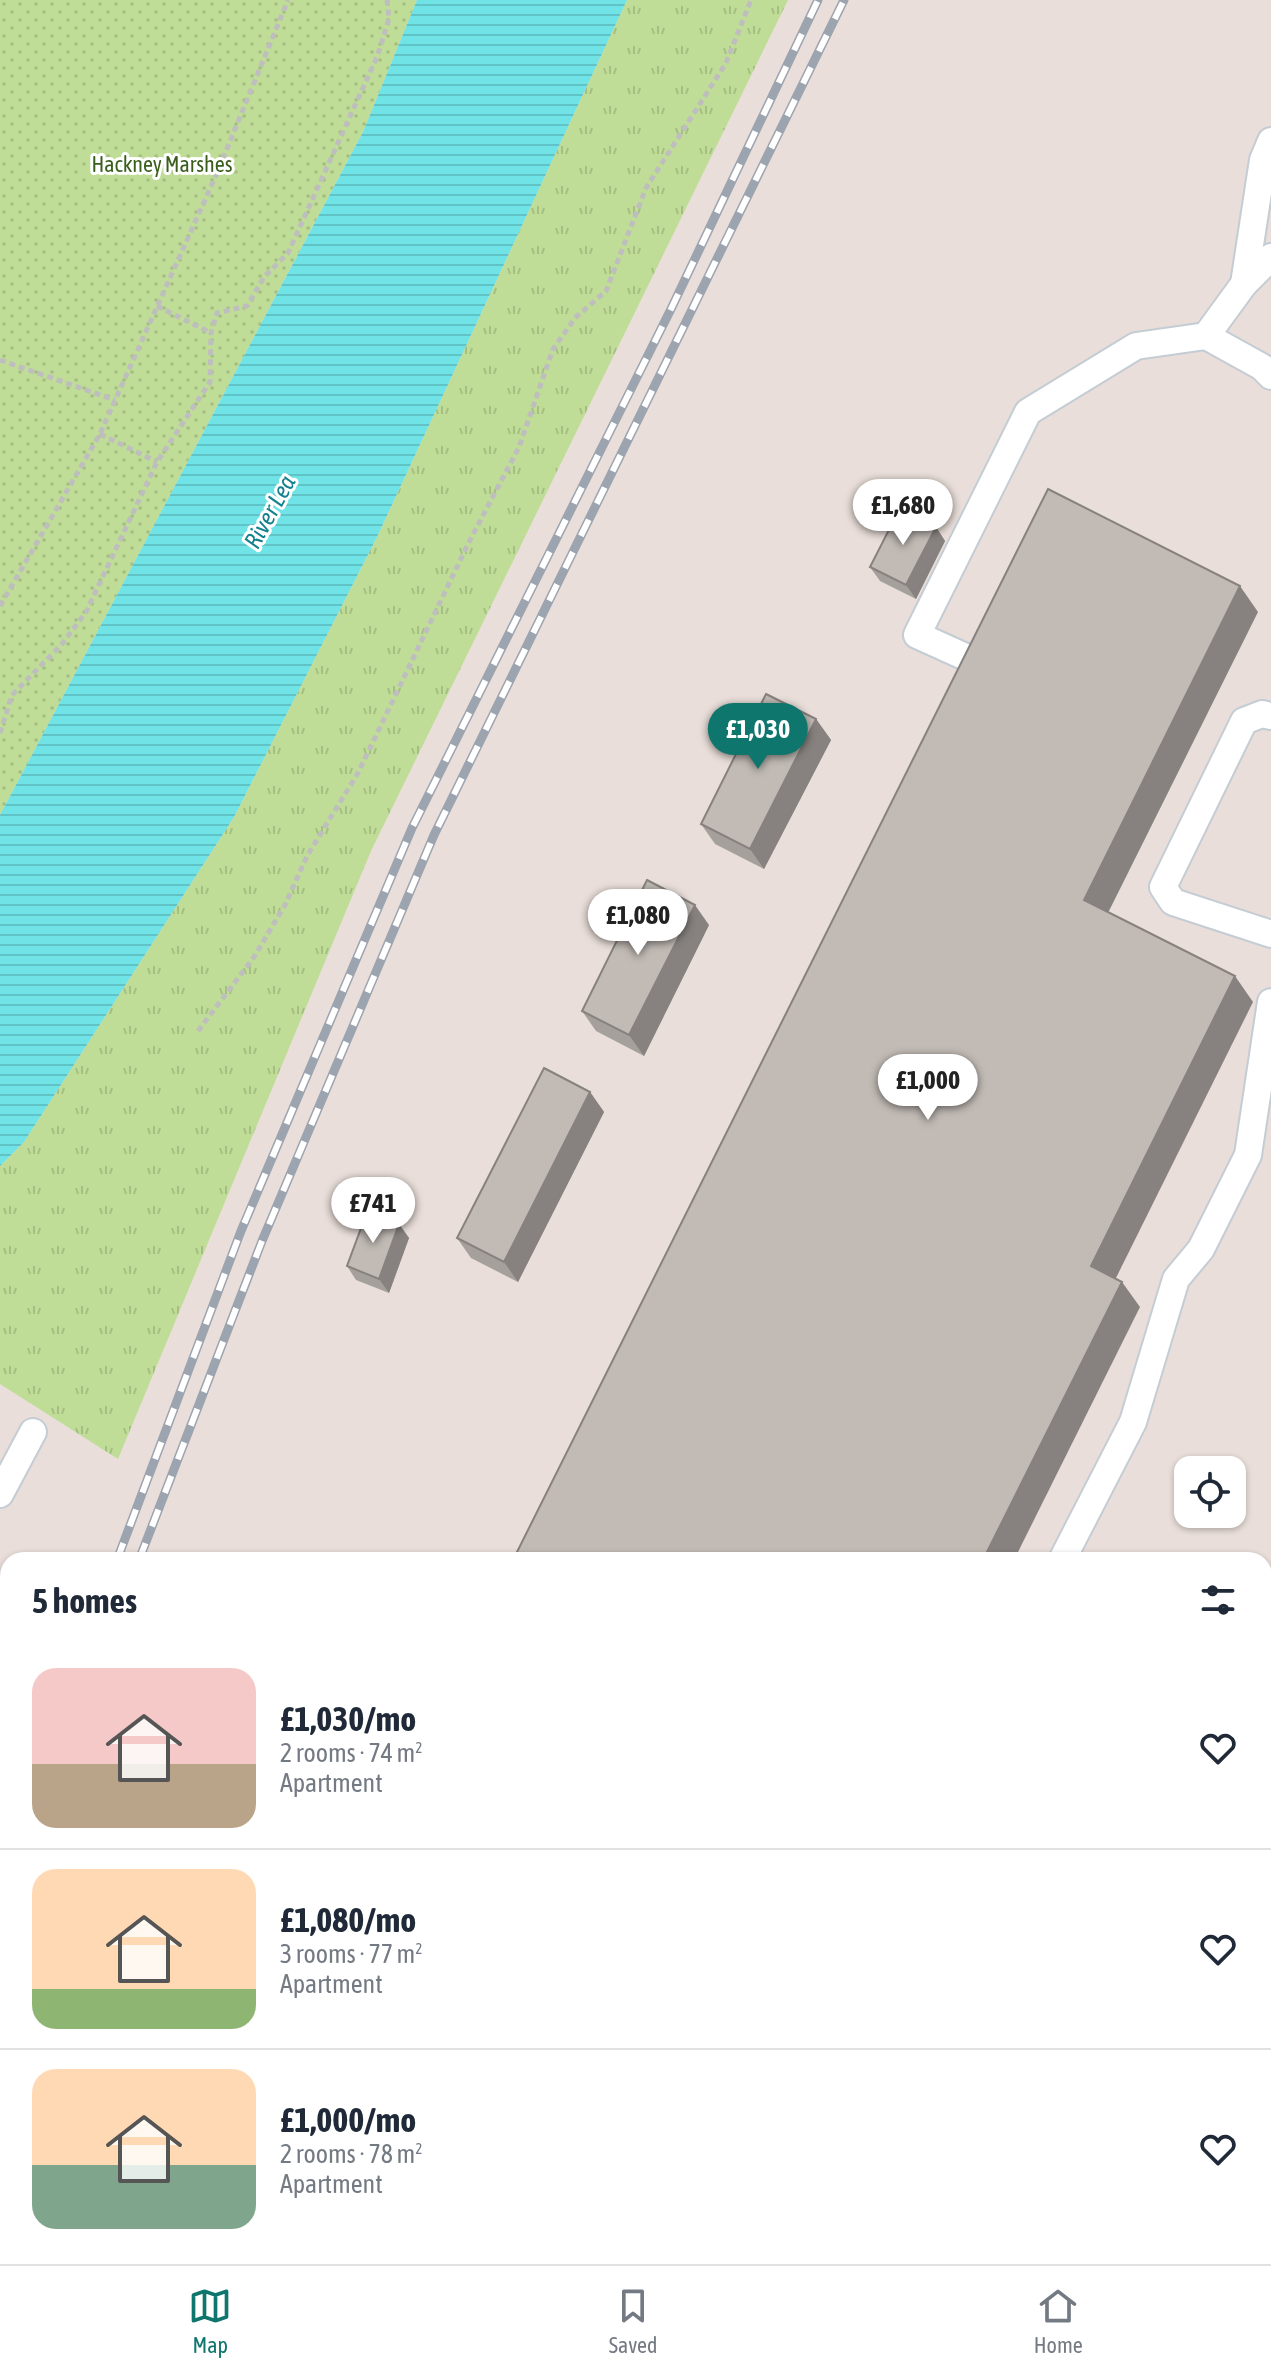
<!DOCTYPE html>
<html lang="en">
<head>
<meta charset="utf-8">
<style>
	:root { --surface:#fff; --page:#f2f2f3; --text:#1f2937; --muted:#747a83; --line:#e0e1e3; --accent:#0f766e }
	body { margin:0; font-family:"Asap Condensed",sans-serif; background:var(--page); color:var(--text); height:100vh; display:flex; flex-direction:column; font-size:30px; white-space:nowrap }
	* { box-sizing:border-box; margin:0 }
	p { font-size:26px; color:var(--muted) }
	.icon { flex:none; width:44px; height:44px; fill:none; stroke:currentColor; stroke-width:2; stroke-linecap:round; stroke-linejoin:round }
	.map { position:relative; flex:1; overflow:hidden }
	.details { position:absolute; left:0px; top:1552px; width:1272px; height:712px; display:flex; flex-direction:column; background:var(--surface); border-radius:24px 24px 0 0; box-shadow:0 2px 6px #0004 }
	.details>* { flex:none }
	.fabs { position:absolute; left:1174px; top:1456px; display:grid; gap:16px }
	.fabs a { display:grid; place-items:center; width:72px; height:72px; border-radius:16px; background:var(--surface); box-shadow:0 2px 6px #0004; font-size:40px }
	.price { position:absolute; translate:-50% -68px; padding:0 18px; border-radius:28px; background:#fff; color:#222; font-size:26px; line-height:52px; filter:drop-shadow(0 2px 4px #0008) }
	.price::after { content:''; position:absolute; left:50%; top:48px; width:24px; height:18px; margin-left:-12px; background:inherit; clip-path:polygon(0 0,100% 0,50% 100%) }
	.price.on { background:var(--accent); color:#fff }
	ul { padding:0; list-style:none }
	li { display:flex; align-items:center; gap:24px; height:200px; padding:0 32px }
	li+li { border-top:2px solid var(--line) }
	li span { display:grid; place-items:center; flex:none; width:224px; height:160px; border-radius:24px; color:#555 }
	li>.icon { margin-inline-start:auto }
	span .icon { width:96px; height:96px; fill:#fffc; stroke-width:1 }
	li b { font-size:34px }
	h2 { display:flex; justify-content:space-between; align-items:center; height:96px; padding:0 32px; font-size:34px }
	.tabs { display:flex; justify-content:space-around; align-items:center; height:112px; border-top:2px solid var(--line); background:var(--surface); font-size:22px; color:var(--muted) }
	.tabs a { display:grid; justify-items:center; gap:4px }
	.tabs .on { color:var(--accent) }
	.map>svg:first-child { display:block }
</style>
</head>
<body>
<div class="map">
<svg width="1271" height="2264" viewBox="0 0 1271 2264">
	<defs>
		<pattern id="grass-tufts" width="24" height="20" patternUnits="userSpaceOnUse" patternTransform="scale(2)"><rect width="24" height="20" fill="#c0dd97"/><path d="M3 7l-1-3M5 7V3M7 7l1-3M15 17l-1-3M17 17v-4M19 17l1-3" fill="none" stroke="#a5be82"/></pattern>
		<pattern id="park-dots" width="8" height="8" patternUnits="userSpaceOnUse" patternTransform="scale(2)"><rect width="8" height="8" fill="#c0dd97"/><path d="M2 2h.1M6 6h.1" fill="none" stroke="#a5be82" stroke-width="1.8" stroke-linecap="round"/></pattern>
		<pattern id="water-rules" width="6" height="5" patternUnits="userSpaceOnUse" patternTransform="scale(2)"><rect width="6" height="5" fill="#70e3e7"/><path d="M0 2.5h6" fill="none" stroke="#61c3c6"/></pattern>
	</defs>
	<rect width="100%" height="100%" fill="#e9ded9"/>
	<polygon fill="url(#grass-tufts)" points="627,0 788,0 371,851 118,1459 0,1384 0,1166 24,1142 234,817 377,537"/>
	<polygon fill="url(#park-dots)" points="0,0 417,0 363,132 0,815"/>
	<polygon fill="url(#water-rules)" points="417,0 627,0 377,537 234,817 24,1142 0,1166 0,815 363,132"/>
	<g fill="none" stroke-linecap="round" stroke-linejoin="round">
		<g stroke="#c4ccd4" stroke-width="30">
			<g id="lane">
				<polyline points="1271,257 1244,284 1206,336 1262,367 1271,376"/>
				<polyline points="1244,284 1263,160 1271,141"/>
				<polyline points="970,659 917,635 1028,412 1136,346 1206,336"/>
				<polyline points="1271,716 1262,714 1244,721 1163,887 1173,902 1271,934"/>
				<polyline points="0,1494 33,1432"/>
				<polyline points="1062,1560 1133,1422 1176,1279 1201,1249 1248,1155 1271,1002"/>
				<polyline points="705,2264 709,2256"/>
			</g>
		</g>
		<g stroke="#c4ccd4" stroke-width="48">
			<g id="secondary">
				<polyline points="1264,1994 1271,1965"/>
				<polyline points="1184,2264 1186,2256"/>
			</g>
		</g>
		<g stroke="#bebebe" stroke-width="5" stroke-dasharray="6 4" stroke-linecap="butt">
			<polyline points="157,306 211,333"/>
			<polyline points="0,360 115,400"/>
			<polyline points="100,434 157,462"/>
			<polyline points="0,606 100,434 217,173 288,0"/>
			<polyline points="0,733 12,695 62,644 86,612 157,462 210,382 211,333 217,313 247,306 264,277 288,253 377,57 389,19 387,0"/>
			<polyline points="198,1031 254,957 285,905 307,856 358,773 468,544 519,447 553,349 576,317 606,291 646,188 726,63 751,0"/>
			<polyline points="1264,2106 1271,2082"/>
		</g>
		<use href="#lane" stroke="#fff" stroke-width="26"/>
		<use href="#secondary" stroke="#fff" stroke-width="44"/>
		<g stroke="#9ca4b0" stroke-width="9">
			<g id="rail">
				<polyline points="117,1560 241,1231 412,828 671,309 818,0"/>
				<polyline points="139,1560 262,1241 434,835 844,0"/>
				<polyline points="0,1845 8,1826"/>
				<polyline points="0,1894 8,1875"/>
			</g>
		</g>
		<use href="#rail" stroke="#fff" stroke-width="6" stroke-dasharray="18" stroke-linecap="butt"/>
	</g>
	<g fill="#a6a09c">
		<polygon points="936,527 945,541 916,599 880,581 870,567"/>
		<polygon points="816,719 831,740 764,869 715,844 701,824"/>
		<polygon points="709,925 644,1056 596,1031 582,1011"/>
		<polygon points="590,1092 604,1112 518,1282 471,1258 457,1238"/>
		<polygon points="399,1224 409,1238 389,1293 356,1280 347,1266"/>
	</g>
	<g fill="#87827f">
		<polygon points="936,527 945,541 916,599 906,585"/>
		<polygon points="1240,586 1258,612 1102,925 1084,900"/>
		<polygon points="816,719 831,740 764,869 750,849"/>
		<polygon points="695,905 709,925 644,1056 629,1035"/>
		<polygon points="1235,976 1253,1002 1109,1292 1091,1266"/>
		<polygon points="590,1092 604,1112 518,1282 504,1262"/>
		<polygon points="399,1224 409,1238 389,1293 379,1279"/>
		<polygon points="1122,1282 1140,1307 1014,1560 983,1560"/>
		<polygon points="636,2256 666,2256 662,2264 632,2264"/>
	</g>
	<g fill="#c1bab5" stroke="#87827f" stroke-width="2">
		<polygon points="1048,489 1240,586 1084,900 1235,976 1091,1266 1122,1282 983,1560 513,1560"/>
		<polygon points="900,508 936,527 906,585 870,567"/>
		<polygon points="766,694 816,719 750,849 701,824"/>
		<polygon points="647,880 695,905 629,1035 582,1011"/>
		<polygon points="544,1068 590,1092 504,1262 457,1238"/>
		<polygon points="367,1212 399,1224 379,1279 347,1266"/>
		<polygon points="166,2256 636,2256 632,2264 162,2264"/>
	</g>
	<g text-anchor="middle" stroke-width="6" stroke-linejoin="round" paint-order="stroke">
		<g font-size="22" fill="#3a5e1c" stroke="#fff">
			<text x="162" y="172">Hackney Marshes</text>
		</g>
		<g font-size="24" font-style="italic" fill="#14818e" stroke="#fff">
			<text transform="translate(270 512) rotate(-61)" y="8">River Lea</text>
		</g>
	</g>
</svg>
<div class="fabs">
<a><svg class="icon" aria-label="locate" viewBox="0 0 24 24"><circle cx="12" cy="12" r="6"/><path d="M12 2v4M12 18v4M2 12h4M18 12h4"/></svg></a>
</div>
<b class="price" style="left:903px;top:547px">£1,680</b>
<b class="price on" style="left:758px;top:771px">£1,030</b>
<b class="price" style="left:638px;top:957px">£1,080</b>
<b class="price" style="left:928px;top:1122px">£1,000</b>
<b class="price" style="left:373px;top:1245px">£741</b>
<section class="details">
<h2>5 homes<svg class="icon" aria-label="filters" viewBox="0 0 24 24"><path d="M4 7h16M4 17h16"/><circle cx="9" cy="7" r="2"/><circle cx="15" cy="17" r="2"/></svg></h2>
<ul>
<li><span style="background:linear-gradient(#f6c9c9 60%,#b9a48a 0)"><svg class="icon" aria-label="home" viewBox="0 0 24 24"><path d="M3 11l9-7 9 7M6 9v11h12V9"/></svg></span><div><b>£1,030/mo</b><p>2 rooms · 74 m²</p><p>Apartment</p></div><svg class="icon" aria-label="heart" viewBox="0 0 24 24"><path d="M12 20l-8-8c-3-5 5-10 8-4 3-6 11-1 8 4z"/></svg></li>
<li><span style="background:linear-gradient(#ffd9b3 75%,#8fb573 0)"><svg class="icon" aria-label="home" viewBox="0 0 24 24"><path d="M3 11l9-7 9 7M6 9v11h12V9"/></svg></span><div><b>£1,080/mo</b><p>3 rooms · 77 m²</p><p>Apartment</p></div><svg class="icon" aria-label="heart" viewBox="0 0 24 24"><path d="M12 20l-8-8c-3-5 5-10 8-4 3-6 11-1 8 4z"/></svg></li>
<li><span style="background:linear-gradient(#ffd9b3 60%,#7fa58c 0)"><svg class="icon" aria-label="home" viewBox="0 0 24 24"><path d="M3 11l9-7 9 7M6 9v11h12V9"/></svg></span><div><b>£1,000/mo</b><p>2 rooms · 78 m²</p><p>Apartment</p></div><svg class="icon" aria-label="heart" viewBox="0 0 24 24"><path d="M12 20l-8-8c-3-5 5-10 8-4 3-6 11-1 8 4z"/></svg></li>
</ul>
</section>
</div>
<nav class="tabs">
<a class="on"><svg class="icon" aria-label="map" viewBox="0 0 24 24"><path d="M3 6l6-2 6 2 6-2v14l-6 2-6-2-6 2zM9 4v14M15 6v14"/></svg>Map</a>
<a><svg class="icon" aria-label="saved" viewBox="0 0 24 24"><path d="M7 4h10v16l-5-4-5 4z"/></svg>Saved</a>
<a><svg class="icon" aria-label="home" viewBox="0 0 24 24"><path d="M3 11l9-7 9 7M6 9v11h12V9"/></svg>Home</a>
</nav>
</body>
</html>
